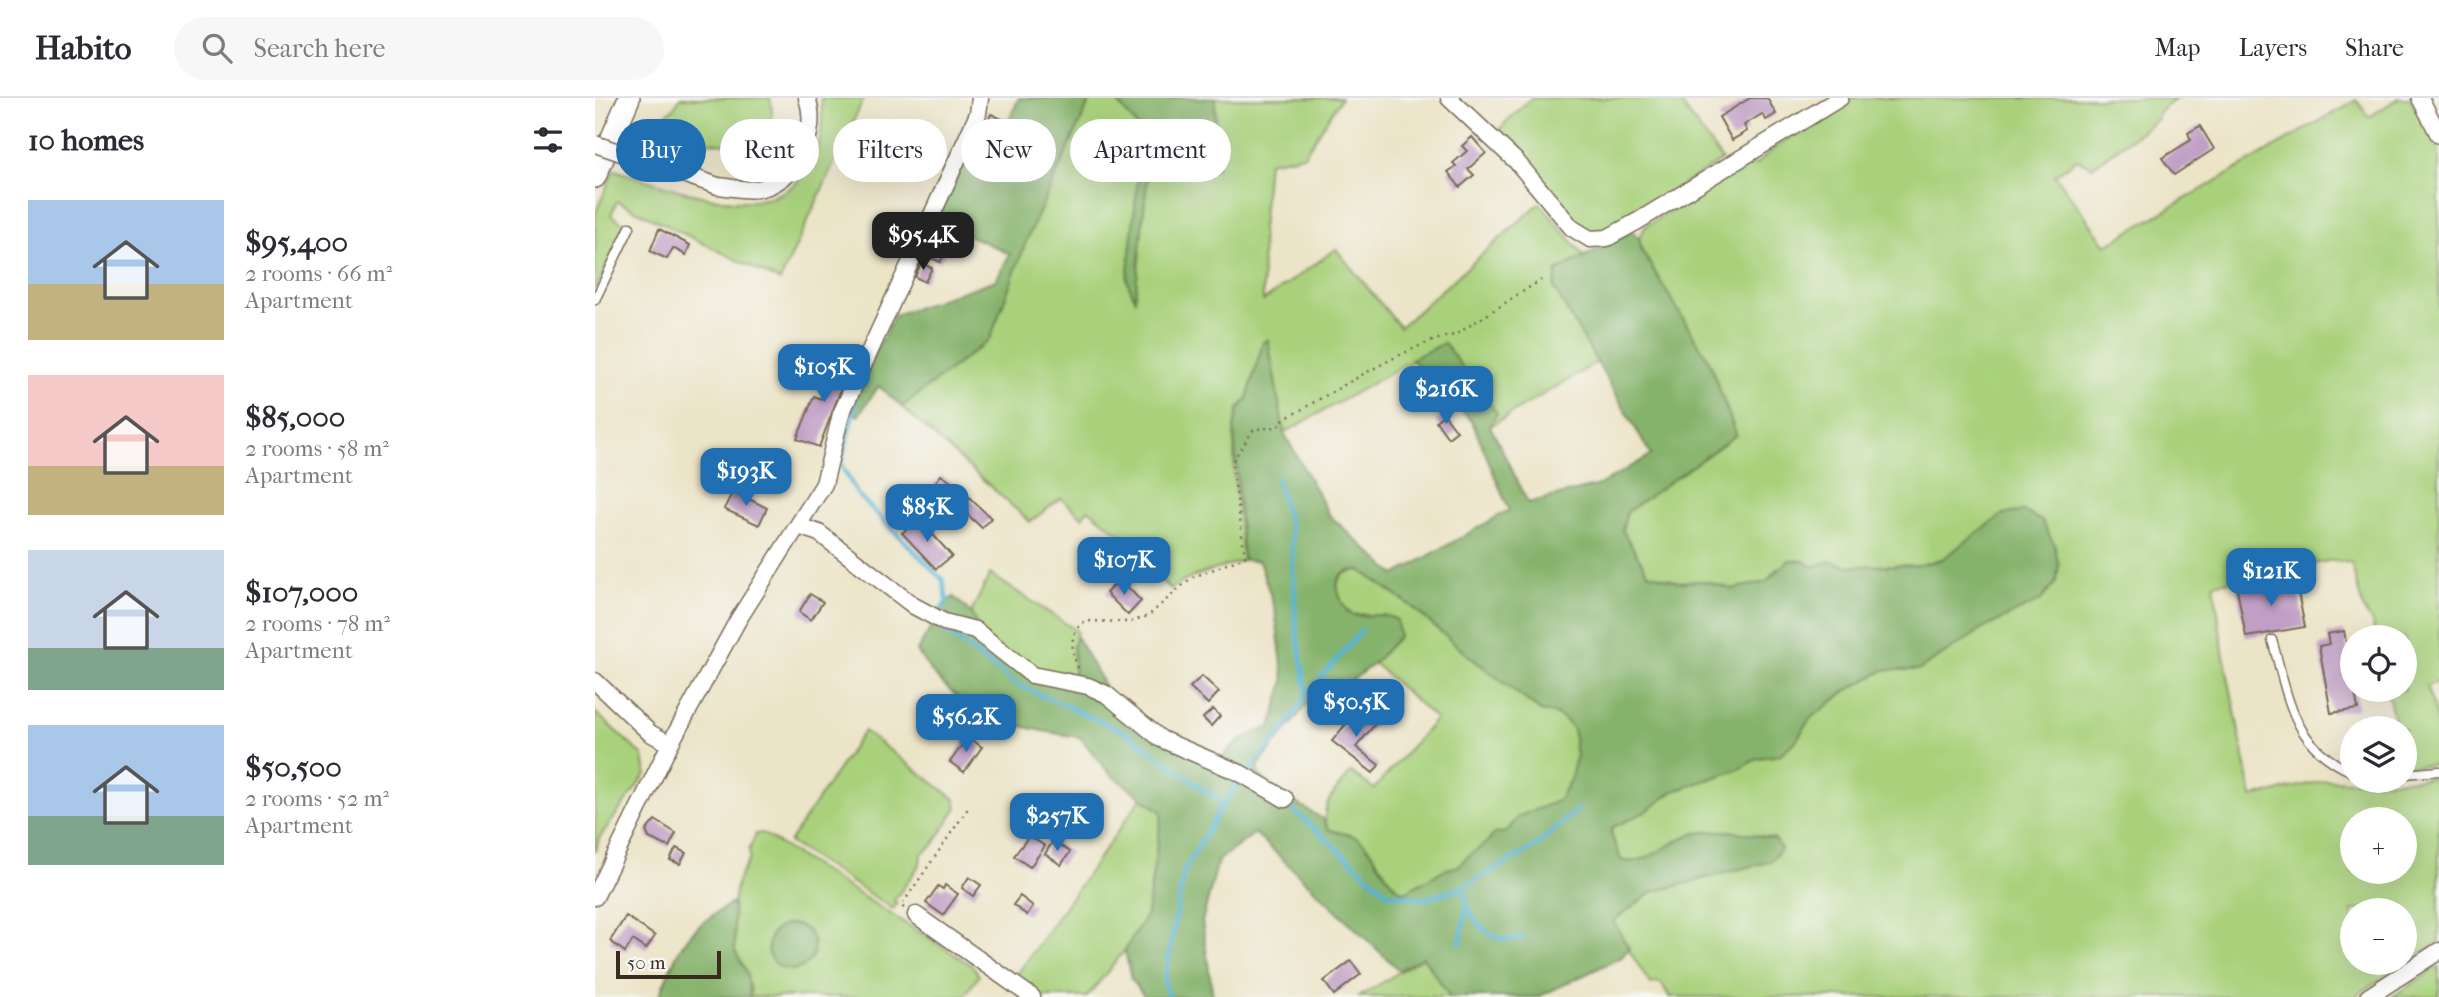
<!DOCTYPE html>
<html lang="en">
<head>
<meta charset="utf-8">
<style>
	:root { --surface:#fff; --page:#f7f7f7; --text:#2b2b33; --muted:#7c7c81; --line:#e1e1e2; --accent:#1f6fb2 }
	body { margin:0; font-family:"IM FELL French Canon",serif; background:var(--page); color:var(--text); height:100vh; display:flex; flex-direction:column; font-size:26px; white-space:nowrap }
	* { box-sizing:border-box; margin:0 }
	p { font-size:23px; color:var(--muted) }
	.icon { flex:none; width:38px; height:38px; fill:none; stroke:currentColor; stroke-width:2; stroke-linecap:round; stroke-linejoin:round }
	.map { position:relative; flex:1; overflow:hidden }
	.panel { display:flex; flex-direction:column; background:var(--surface); width:595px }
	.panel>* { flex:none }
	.top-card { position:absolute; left:21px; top:21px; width:665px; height:63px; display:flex; gap:14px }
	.tools { position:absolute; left:1745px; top:527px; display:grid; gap:14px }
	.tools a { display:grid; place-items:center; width:77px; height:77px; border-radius:50%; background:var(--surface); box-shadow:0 7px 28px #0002; font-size:35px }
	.scale { position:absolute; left:21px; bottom:18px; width:105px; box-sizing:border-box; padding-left:7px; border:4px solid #3b2a1e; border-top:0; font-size:19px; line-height:24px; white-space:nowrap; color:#3b2a1e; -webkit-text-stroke:5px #f6f6f2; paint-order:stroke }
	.price { position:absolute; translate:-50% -60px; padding:0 16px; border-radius:14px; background:var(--accent); color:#fff; font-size:23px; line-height:46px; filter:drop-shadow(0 2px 4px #0008) }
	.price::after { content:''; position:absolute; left:50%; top:42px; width:21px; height:16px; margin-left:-10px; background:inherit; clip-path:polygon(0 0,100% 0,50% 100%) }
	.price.selected { background:#222; color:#fff }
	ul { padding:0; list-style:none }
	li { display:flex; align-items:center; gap:21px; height:175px; padding:0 28px }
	li span { display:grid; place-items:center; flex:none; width:196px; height:140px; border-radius:0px; color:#555 }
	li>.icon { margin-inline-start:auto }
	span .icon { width:84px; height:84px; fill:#fffc; stroke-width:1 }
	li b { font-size:30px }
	h2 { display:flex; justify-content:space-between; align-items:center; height:84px; padding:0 28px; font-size:30px }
	.pill { padding:0 24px; border-radius:32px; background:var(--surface); box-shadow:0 7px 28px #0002; font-size:24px; line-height:63px }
	.pill.selected { background:var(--accent); color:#fff }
	header { display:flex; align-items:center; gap:42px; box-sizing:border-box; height:98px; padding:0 35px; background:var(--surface); border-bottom:2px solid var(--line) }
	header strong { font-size:33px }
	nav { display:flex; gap:38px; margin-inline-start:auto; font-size:24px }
	.search { width:490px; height:63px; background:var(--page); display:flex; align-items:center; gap:18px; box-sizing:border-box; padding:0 24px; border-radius:38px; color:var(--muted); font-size:26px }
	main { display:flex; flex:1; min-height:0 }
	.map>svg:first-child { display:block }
</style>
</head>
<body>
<header>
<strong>Habito</strong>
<div class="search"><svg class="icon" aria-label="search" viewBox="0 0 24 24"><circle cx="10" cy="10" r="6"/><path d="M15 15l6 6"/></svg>Search here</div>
<nav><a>Map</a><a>Layers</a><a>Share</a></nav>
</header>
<main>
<section class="panel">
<h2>10 homes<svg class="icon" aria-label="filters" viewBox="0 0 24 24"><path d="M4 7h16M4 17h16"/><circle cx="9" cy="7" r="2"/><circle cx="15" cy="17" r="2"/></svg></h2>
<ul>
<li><span style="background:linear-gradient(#a9c7e8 60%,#c2b280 0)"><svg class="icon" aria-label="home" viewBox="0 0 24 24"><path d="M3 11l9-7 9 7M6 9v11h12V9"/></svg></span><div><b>$95,400</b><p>2 rooms · 66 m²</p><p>Apartment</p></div></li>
<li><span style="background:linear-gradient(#f6c9c9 65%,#c2b280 0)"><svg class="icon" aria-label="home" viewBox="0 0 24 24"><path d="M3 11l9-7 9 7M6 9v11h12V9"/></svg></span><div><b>$85,000</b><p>2 rooms · 58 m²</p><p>Apartment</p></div></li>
<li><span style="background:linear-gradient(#c9d6e8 70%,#7fa58c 0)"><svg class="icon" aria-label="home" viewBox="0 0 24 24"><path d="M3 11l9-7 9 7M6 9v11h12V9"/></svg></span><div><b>$107,000</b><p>2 rooms · 78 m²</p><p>Apartment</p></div></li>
<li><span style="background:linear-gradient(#a9c7e8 65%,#7fa58c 0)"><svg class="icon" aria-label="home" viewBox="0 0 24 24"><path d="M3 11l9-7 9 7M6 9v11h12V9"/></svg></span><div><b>$50,500</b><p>2 rooms · 52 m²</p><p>Apartment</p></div></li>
</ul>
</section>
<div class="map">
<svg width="1844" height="899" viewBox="0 0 1844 899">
	<rect width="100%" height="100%" fill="#f6f6f2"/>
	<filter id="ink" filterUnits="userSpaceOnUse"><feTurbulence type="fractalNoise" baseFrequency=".0143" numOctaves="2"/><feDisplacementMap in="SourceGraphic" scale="14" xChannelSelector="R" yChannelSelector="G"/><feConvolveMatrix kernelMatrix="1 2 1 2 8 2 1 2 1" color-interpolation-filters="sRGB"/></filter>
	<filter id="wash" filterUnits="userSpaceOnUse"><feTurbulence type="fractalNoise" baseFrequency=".00686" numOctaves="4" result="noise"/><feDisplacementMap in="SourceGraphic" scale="28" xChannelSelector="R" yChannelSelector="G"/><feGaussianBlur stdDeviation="1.57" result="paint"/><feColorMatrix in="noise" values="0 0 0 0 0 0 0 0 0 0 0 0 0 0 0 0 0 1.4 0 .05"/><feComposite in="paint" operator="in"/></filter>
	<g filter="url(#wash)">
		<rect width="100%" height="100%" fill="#ece4c7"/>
		<g fill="#a9d17c" stroke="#727e4d" stroke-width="2" fill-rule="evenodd">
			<path d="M85 0H175C178 11 177 16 175 27 167 57 135 45 113 44L95 60 47 47 54 29 78 11Z"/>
			<path d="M226 0H269L185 183 22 103 16 117 31 127 0 192V116L19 72C74 87 172 134 212 72 227 50 229 26 226 0Z"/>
			<path d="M496 0H519L548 35 532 183 540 199 556 43 571 48 601 75 621 71 620 0H746L709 57 673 64 667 131 668 203 741 151 805 229 945 105 989 158 962 173 959 190 1003 264 895 328 849 245 689 335 673 242 669 244 652 301 643 311 639 330V375L648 462C620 473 601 474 576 491L565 482 572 473 493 411 487 419 466 400 435 424 307 309 395 241 432 141Z"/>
			<polygon points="936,0 1082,0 1127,62 1015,132 1004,136 989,133 898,37"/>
			<path d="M1255 0H1582L1564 14 1562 22 1497 69 1482 61 1460 77 1511 147 1761 2 1774 19 1804 0H1815L1844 52V583L1832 588 1844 630V666L1810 669V630H1801L1792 592H1810V539H1780L1777 524 1768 510 1756 465 1738 462 1619 486 1628 553 1657 699 1731 682 1786 684 1844 679V844L1759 899H1075L1065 884 1055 886 1019 828 1018 823 1057 794 1176 763 1186 751 1179 741C1151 735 1121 728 1092 738 1072 746 1050 769 1026 762L1016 735 1018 729 1052 713 1079 693 1144 671 1163 660 1184 657 1201 642 1214 622 1252 592 1289 572H1324L1389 530 1446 502 1365 449 1347 461 1325 467 1253 468 1234 463 1218 469 1208 463 1182 471 1172 484 1137 491 1109 483 1083 484 1053 475 1027 432 1032 414 1141 336 1115 265 1047 153 1044 140 1051 128 1152 66 1160 67 1182 48ZM1757 721H1810V774H1757ZM1757 812H1810V864H1757Z"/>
			<path d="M764 472 816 508 870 555 947 614C958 613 976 622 979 635 981 644 977 648 982 657L975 682 963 703 922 724 911 734 899 737C889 751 873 754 864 768L849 772 810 794C791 789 786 759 770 748 760 740 744 736 733 731 722 708 742 692 756 674L779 691 841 621 779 565 804 538 771 516 755 517C741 498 732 475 764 472Z"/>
			<polygon points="395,476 482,533 478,548 480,581 433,580 385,534 376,515"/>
			<polygon points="0,614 48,658 51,676 5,739 0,754"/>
			<polygon points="269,633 360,701 362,709 338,747 326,756 325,766 299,803 302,806 298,811 194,744"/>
			<polygon points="546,700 567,714 552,816 530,852 492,899 445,899 419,881"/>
			<polygon points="167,735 378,868 384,878 368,899 155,899 156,892 140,853 138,805 142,783 155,760 154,752 161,736"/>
			<polygon points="828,859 855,899 764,899"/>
			<polygon points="1844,868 1844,899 1797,899"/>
		</g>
		<g fill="#86b36c" stroke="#606e45" stroke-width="2" fill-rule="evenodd">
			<polygon points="424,0 496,0 432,141 395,241 307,309 284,288 263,318 252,308 300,217 401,182 415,156 341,122 381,38 403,47"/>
			<polygon points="519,0 620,0 622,70 601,75 571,48 556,43 540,201 532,183 548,35"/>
			<path d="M1037 133 1044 140 1047 153 1115 265 1141 337 1032 414 1027 432 1053 475 1083 484 1109 483 1137 491 1171 484 1194 462 1208 463 1218 469 1234 463 1253 468 1325 467 1347 461 1407 417 1428 413 1447 423 1459 446 1464 468 1461 484 1446 502 1389 530 1324 572H1289L1252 592 1214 622 1201 643 1184 657 1163 660 1144 671 1079 693 1052 713 1018 729 1016 736 1026 762C1049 769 1072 746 1092 738 1121 728 1151 735 1180 741L1186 751 1176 763 1057 794 1018 823 1034 850 1027 859 943 899H855L828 859 804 872 660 735 623 763 607 824 618 899H550L536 881 530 852 552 816 567 714 515 676 485 639C417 630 359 615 322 553L352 503 359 499 376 515 385 534 415 568 480 581 478 548 481 538 524 614 623 664C639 645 652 637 676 629L689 583 680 511 664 463 648 462 639 330 643 312 652 301 668 244 673 242 689 335 735 418 800 477 914 412 877 323 816 261 849 245 902 315 895 328 933 405 1004 387 1056 357 959 190 962 173ZM765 472 816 508 870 555 947 614C958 613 976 622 979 635 980 644 977 648 982 657L975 682 963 703 924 718 911 734 899 736C889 751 873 754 864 768L849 772 810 794C794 790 781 757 768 744 756 733 746 737 733 731L728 721 691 699 663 676 664 667 727 587 742 594 779 565 804 538 802 522C775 507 755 535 744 496 742 490 741 485 744 480 749 472 757 472 765 472Z"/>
			<path d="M138 805 140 853 152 875 155 899H64C83 850 90 831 138 805Z"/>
			<circle cx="196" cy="849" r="23"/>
		</g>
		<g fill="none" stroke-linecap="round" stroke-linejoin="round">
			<g stroke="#55b3d4" stroke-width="4.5">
				<polyline points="261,302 246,367 263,397 348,482 352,503 342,518"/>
				<polyline points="345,529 421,586 532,635 628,706 649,679"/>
				<polyline points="712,596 767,532"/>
				<polyline points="653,674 685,637 712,596 701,529 696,431 681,380"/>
				<polyline points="691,705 792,795 830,801 868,789 941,748 983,711"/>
				<path d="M868 789C873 820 893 850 929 839"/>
				<polyline points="865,846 871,809"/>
				<polyline points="574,899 569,885 589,773 628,706"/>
			</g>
		</g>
		<g id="blocks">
			<g fill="#c09ec5">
				<polygon points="1155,0 1172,0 1181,16 1171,22 1167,16 1149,27 1152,33 1137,42 1124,19"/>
				<polygon points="396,16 407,21 402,43 387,36"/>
				<polygon points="1605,28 1619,51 1579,77 1567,60 1596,42 1593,35"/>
				<polygon points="877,39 891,55 873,71 879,77 865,89 853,74 861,68 858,65 872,53 867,48"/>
				<polygon points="64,131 95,147 91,157 78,150 72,161 55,153"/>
				<polygon points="343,135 358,142 345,164 332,158"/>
				<polygon points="326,165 337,170 330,184 320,179"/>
				<polygon points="239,256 256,264 224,349 202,341 219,298 226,301 235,280 236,275 231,274"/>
				<polygon points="849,316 862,333 853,340 841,323"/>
				<polygon points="346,377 361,387 396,420 387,430 362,407 351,420 331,402 340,392 336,390"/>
				<polygon points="138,393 172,410 164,427 129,411"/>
				<polygon points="324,421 357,458 341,471 307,435"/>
				<polygon points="1700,480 1710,529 1651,539 1642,491"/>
				<polygon points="525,481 546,503 533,517 511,495"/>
				<polygon points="215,496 228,504 216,522 204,514"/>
				<polygon points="1749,533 1763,611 1736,615 1724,548 1734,546 1732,536"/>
				<polygon points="607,578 624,594 613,606 595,589"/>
				<polygon points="618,611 625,618 616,628 608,620"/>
				<polygon points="763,611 781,625 761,649 784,667 778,675 737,643"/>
				<polygon points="373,639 387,649 369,674 355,664"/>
				<polygon points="60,722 81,735 74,749 54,740 51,733"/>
				<polygon points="434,738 450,748 435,769 419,758"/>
				<polygon points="458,743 475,754 466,767 450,756"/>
				<polygon points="81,750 91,755 85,766 75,762"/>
				<polygon points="374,779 386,787 378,798 367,790"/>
				<polygon points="350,787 363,796 348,817 331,805 343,788 348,791"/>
				<polygon points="425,798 438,808 432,817 418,807"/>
				<polygon points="31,818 60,838 51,851 38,842 30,854 15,843"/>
				<polygon points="756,863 766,876 739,897 729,883"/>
			</g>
		</g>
	</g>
	<g filter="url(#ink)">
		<use href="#blocks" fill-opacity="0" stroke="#796b59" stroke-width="2"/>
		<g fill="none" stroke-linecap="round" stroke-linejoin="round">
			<g stroke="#796b59" stroke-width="11">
				<g id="lane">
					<polyline points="0,202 35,129"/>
					<path d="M1677 542C1694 600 1696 647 1757 674"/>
					<polyline points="1810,676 1844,673"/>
				</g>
			</g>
			<g stroke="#796b59" stroke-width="19">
				<g id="street">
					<polyline points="854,0 922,64 977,130 995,141 1012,140 1043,123 1245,0"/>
					<polyline points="1825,0 1844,37"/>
					<path d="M123 88C135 89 150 93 162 91 200 86 225 35 212 0"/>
					<polyline points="203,428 224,435 319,508 349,524 380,532 437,577 493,588 511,596 566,641 645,675 690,701"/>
					<polyline points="0,583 55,635 75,646"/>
					<polyline points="0,799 75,646 143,522 229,386 246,316 383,16 385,0"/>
					<polyline points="321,817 437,899"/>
					<polyline points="1773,899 1844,853"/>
				</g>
			</g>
			<g stroke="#796b59" stroke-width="24">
				<polyline id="secondary" points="0,79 34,0"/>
			</g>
			<g stroke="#796b59" stroke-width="2.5" stroke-dasharray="2 5" stroke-linecap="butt">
				<path d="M483 570C476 552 473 536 490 523L535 524 553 518 596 480 650 459 637 364 659 331 683 329 689 321C731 299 817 243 860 237L946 182"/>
				<polyline points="309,810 306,808 374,709"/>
			</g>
			<use href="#lane" stroke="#fff" stroke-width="8"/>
			<use href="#street" stroke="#fff" stroke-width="16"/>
			<use href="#secondary" stroke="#fff" stroke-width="21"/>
			<g stroke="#796b59" stroke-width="19" stroke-linecap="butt">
				<polyline id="street-bridge" points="0,46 123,88"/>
			</g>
			<use href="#street-bridge" stroke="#fff" stroke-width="16"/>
		</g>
	</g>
</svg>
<div class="tools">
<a><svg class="icon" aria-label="locate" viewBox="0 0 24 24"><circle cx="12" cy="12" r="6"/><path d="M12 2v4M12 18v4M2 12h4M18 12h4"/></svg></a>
<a><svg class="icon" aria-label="layers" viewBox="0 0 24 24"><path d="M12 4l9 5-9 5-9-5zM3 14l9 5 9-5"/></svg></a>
<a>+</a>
<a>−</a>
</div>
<div class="scale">50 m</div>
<b class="price selected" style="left:328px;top:174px">$95.4K</b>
<b class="price" style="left:229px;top:306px">$105K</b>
<b class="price" style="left:851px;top:328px">$216K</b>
<b class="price" style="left:151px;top:410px">$193K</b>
<b class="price" style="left:332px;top:446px">$85K</b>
<b class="price" style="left:529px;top:499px">$107K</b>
<b class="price" style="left:1676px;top:510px">$121K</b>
<b class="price" style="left:761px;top:641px">$50.5K</b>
<b class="price" style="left:371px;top:656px">$56.2K</b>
<b class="price" style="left:462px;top:755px">$257K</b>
<div class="top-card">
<a class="pill selected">Buy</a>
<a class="pill">Rent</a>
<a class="pill">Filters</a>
<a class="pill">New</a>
<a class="pill">Apartment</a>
</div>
</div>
</main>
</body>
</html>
